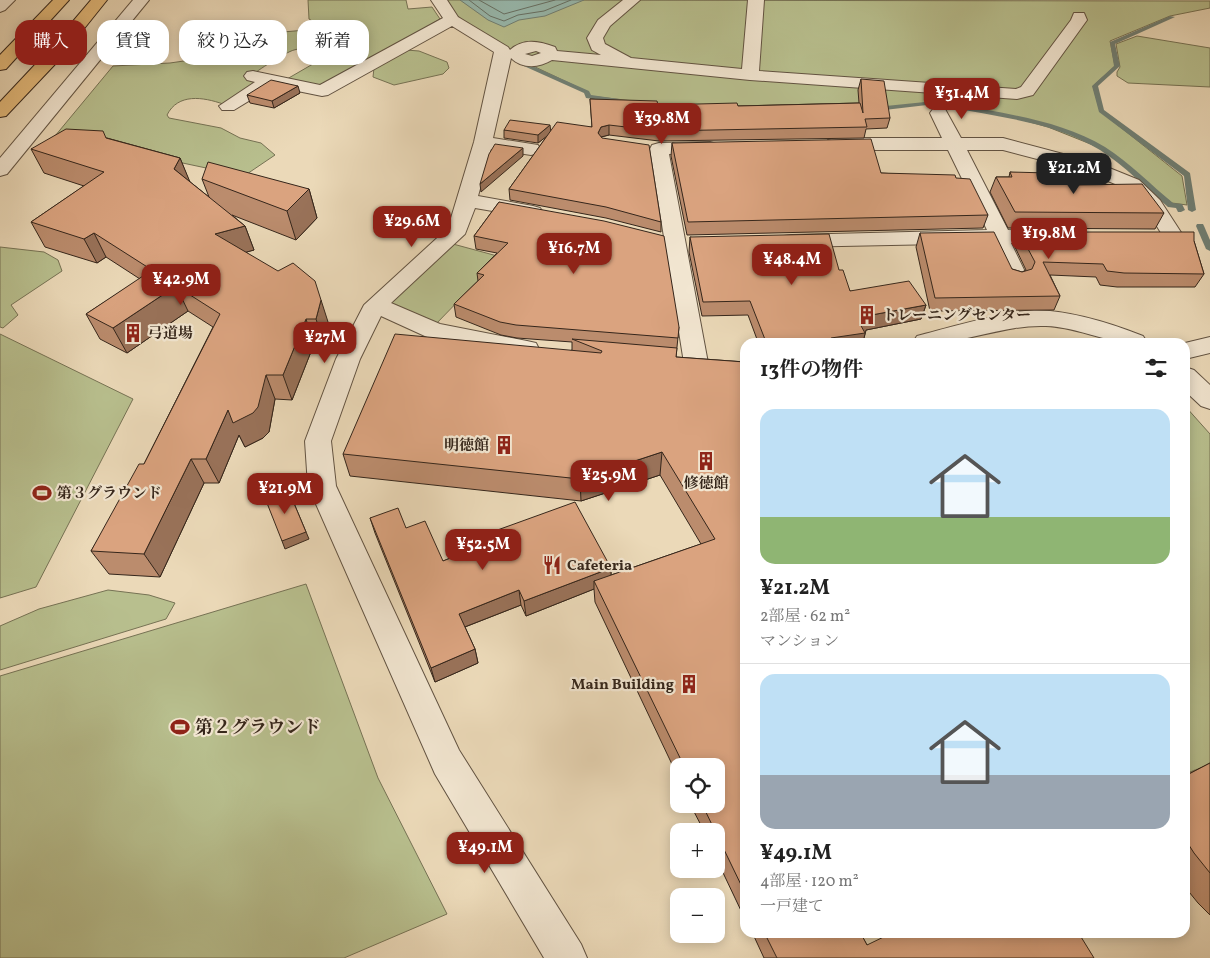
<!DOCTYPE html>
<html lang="ja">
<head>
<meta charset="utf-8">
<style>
	:root { --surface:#fff; --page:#f6f6f6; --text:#222; --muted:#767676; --line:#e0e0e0; --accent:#8f2418 }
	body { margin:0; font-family:Vollkorn,"Noto Serif JP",serif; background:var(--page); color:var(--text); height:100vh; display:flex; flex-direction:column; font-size:19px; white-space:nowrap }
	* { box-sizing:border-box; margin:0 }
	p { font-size:16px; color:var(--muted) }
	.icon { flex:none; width:28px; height:28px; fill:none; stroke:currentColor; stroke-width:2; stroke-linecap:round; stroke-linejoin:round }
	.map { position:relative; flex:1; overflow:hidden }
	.side { position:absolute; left:740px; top:338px; width:450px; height:600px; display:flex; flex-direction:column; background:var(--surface); border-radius:15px; box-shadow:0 2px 12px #0003 }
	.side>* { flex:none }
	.banner { position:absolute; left:15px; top:20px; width:475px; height:45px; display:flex; gap:10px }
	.fabs { position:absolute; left:670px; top:758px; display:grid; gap:10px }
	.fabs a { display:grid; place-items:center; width:55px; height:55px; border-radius:10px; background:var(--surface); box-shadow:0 2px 12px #0003; font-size:25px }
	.price { position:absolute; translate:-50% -42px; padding:0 11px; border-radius:10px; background:var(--accent); color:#fff; font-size:16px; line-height:32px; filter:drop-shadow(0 1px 2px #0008) }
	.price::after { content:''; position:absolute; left:50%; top:30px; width:15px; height:11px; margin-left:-8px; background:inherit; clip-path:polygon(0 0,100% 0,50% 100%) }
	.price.on { background:#222; color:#fff }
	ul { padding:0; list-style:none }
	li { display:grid; align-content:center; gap:10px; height:265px; padding:0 20px }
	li+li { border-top:1px solid var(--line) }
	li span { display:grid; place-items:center; height:155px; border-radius:15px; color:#555 }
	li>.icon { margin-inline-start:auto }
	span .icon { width:90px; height:90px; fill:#fffc; stroke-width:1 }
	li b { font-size:21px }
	h2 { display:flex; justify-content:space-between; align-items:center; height:60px; padding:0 20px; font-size:21px }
	.pill { padding:0 18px; border-radius:15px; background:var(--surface); box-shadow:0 2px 12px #0003; font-size:18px; line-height:45px }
	.pill.on { background:var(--accent); color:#fff }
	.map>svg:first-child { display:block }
</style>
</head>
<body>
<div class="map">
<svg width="1210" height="958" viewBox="0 0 1210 958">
	<rect width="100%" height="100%" fill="#ebd9b8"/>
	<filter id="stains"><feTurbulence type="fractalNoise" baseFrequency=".004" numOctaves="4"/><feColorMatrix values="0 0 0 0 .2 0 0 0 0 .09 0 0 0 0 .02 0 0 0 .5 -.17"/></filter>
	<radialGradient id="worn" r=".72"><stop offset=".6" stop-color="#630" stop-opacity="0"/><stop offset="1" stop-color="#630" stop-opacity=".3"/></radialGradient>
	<g fill="#b8bf8e" stroke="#767254">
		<path d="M308 0H406L408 9 432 7 440 19 329 84 313 85 287 79 337 50C325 48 306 46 294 50 286 52 256 71 250 77L259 82 223 104C203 97 178 93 167 115L169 118 221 128 240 138 261 143 275 155 244 176 55 136 113 66 170 63 225 55 233 49 283 32 306 30 319 25 309 19Z"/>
		<path d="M445 0 1210 1V8L1170 16 1110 41 1115 66 1093 86 1100 111 1182 176 1187 205 1172 203 1103 149 1048 127 1001 114 926 103 882 109 696 108 589 96 588 92 512 56 510 49C488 34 458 24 445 0Z"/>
		<polygon points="1137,36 1210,48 1210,87 1128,83 1117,76 1117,72 1120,67 1116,44"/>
		<polygon points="406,50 419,51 447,62 449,68 443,74 394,85 373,77 374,68"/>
		<polygon points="453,244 501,257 434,326 387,301"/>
		<polygon points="0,247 44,252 58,260 62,271 11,305 18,315 3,328 0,327"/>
		<polygon points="0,334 133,399 36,587 0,598"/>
		<polygon points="1185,406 1210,434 1210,764 1185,774"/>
		<polygon points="306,584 378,778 447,914 344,958 0,958 0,676"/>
		<polygon points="108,590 149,595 175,603 166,619 0,670 0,626 39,609"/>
	</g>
	<polygon fill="#98baaf" stroke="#707f74" points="460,0 584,0 545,16 519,20 504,27 488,20"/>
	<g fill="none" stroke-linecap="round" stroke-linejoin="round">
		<g stroke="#667065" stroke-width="1">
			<polyline points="469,0 490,16 504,21 518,15 544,11 571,0"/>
			<polyline points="479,0 504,14 555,0"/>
		</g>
		<g fill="#707f74" fill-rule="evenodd">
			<polygon points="1170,16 1175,17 1115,44 1120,66 1098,86 1104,110 1190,173 1196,210 1192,212 1188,210 1184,176 1099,112 1092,86 1114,66 1110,42"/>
			<polygon points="515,60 519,60 589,91 591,95 619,99 622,101 619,103 586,98 584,93 515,62"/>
			<polygon points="925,102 927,103 927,105 876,111 873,109 876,107"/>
			<path d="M952 104C1003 113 1060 120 1105 147 1130 163 1151 185 1173 203L1182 204 1185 210 1181 212H1178L1176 208 1168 207C1146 188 1125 166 1100 150 1055 122 1001 118 950 107L949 106Z"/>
			<polygon points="1197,224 1203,224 1204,226 1210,240 1210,251 1206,249 1196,226"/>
		</g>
		<g stroke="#625342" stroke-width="2">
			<g id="minor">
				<polygon points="0,0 15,0 5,10 0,12"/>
				<polygon points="133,0 149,0 7,174 0,176 0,158"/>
				<path d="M431 0H447L458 17 508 47 510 50C523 38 539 41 555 47L557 51 601 55 592 50 587 38 598 20 623 0H640L610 26 603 38 605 44 631 58 742 69 748 0H764L759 71 1016 89 1021 87 1071 20 1074 13H1084L1087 20 1033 95 1017 99 750 80 552 60C539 68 522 69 511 58L493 138 538 145 540 149 538 153 531 155 491 149 478 196 533 206 540 208 543 212 540 216 533 218 475 208 465 234 391 303 440 324 527 341 536 343 539 349 536 355 527 357 427 337 381 316 360 359 331 441 336 486 459 750 581 944 587 958H544L435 774 308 486 305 441 336 359 364 305 448 228 474 142 494 52 452 26 328 95 322 96 273 86 234 110H222L219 106 255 82 247 80 244 76 247 72 253 71 320 85 443 18ZM536 51 541 53 532 56 525 54Z"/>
				<polygon points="939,108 945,109 961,138 1003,138 1097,163 1139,180 1160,200 1184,237 1180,241 1173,243 1166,241 1145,207 1125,188 1083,171 1003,150 967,150 1008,230 1054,231 1061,233 1065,237 1061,241 1011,243 1027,276 1024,281 1016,283 1008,281 990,243 792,247 784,246 781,241 784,236 792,235 987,230 948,150 835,150 828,148 826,144 828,140 835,138 942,138 930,113 933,109"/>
				<polygon points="710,142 717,144 719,148 717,152 669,154 708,363 705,369 696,371 687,369 684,363 650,149 652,145 659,143"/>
				<path d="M1034 310C1072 311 1108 322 1143 336L1147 342C1112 347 1081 327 1046 326 1000 324 958 348 913 342L917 336C955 326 994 314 1034 310Z"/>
				<polygon points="1210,337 1210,353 1185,359 1185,343"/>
				<polygon points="1185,367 1194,370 1210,385 1210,409 1201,406 1185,391"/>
			</g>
		</g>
		<g stroke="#35261b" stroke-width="2">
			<g id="highway">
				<polygon points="53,0 69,0 6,69 0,70 0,55"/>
				<polygon points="91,0 107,0 59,60 6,116 0,117 0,102 47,52"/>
			</g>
		</g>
		<use href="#minor" fill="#f2e6d1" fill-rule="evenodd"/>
		<use href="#highway" fill="#e6bc7c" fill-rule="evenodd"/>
	</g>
	<g fill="#bb8c6d" stroke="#35261b">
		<polygon points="861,79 890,118 887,128 866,129 864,138 659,141 609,135 601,137 661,222 661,232 606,218 510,200 509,189 547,136 538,143 504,138 504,130 551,131 592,127 590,99 658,105 738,106 859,103 858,90"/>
		<polygon points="300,93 274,108 250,103 247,95"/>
		<polygon points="107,138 180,158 189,181 209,197 202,179 309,189 317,218 296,240 232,215 245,226 254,250 246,252 329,325 324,344 314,344 292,400 275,399 269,432 263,438 245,447 239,435 219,483 204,483 160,577 109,574 91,551 144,464 213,327 188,311 127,353 100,339 86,314 140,279 106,257 97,263 45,247 31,222 84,186 44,173 31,149"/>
		<polygon points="672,143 881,173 956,178 988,215 983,228 687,235 671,156"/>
		<polygon points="1010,172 1082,185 1164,213 1155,229 1008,228 990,192 996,177 1009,177"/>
		<polygon points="499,202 679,327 676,357 745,362 745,919 716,858 716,831 704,831 690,804 716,804 716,766 679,766 679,779 595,602 594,589 526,616 521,605 465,627 475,649 478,663 435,682 375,533 370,518 406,528 443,561 494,541 492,532 611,568 611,575 701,544 660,475 581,501 350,476 343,454 572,350 572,342 517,338 501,335 456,317 454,304 478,281 477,273 497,253 476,249 474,236"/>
		<polygon points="1019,232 1194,241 1204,274 1195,287 1117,287 1100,285 1096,277 1050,275 1060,296 1054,310 930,311 916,247 920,233 1012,269 1022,272 1026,270 1014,245"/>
		<polygon points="690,237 839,270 850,291 926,305 921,319 866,330 863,342 758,342 748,315 702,316 689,252"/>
		<polygon points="1210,763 1210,915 1198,903 1185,887 1185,776"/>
		<polygon points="752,932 860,932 867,945 1094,958 764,958"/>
	</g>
	<g fill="#997259" stroke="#35261b">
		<polygon points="298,86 300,93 274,108 272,101"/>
		<polygon points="550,125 551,133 538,143 538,135"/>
		<polygon points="609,125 609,135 601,137 598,144 598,133 601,127"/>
		<polygon points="523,148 523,156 481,192 480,184"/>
		<polygon points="180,158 190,182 174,169"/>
		<polygon points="1087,174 1080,190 1072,185"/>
		<polygon points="309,189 317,218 296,240 287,211"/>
		<polygon points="245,226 254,250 225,258 215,234"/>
		<polygon points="94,233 106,257 97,263 84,239"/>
		<polygon points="176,286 188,311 127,353 113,328"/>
		<polygon points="321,300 329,325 324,344 316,319"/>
		<polygon points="926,305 921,319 866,330 863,342 832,342 831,338 860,324 866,316"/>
		<polygon points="306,319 314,344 292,400 283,375"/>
		<polygon points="266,375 275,399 269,432 263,438 245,447 239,435 219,483 206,459 228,410"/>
		<polygon points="662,452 660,475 581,501 580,479"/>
		<polygon points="191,459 204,483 160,577 144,554"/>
		<polygon points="288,489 309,539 285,549 282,541"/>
		<polygon points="611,568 611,583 594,581 594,589 526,616 524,601"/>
		<polygon points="519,590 521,605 462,628 459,614"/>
		<polygon points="475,649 478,663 435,682 431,668"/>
	</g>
	<g fill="#daa37f" stroke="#35261b">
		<polygon points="861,79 884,81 890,118 865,119 867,127 660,131 609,125 601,127 598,133 602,138 649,145 661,222 606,207 509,189 557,122 592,127 590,99 657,101 658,105 737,103 738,106 860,103 863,113"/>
		<polygon points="271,80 298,86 272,101 247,95"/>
		<polygon points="510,120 550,125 538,135 504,130"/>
		<polygon points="66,129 103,131 106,138 180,158 174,169 245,226 215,234 278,271 293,263 315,281 321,300 316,319 306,319 283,375 266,375 258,407 253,413 233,423 228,410 206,459 191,459 144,554 91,551 139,464 144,464 220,314 176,286 113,328 86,314 152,270 94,233 84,239 31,222 104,172 31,149"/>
		<polygon points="871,139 881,173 955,175 956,178 970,179 988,215 688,222 672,143"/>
		<polygon points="495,144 523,148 480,184 489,154"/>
		<polygon points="208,162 309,189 287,211 202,179"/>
		<polygon points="1010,172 1087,174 1072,185 1142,184 1164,213 1015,212 996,177 1012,177"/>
		<polygon points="499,202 604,221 664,236 679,327 678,338 516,325 500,322 454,304 484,275 477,273 508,243 474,236"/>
		<polygon points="994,232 1012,269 1022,272 1032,269 1035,262 1019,232 1194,232 1194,241 1204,274 1124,273 1107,271 1103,264 1043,262 1060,296 935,298 920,233"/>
		<polygon points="829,234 839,270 843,270 850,291 909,281 926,305 866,316 869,321 860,324 865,333 831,338 832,341 820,342 766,342 750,301 703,302 690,237"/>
		<polygon points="395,334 601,353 602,351 572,339 677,348 676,357 745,362 745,893 716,833 716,831 715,831 702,804 716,804 716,766 684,766 594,581 715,539 662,452 580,479 343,454"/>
		<polygon points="288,489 306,532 282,541 265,498"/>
		<polygon points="575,502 611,568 524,601 519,590 459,614 475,649 431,668 370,518 398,508 406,528 425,521 443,561 496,540 492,532"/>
		<polygon points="1210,763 1210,873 1194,853 1185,839 1185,776"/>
		<polygon points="764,932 860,932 867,945 894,932 1078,932 1094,958 777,958"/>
	</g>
	<defs>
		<g id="building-bare" transform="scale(1.5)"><path d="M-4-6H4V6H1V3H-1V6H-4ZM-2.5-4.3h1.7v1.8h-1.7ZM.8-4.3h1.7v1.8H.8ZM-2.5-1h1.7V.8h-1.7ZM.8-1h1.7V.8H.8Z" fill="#8f2418" stroke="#f2e6d1" stroke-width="2.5" paint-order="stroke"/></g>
		<g id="stadium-bare" transform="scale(1.5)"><path d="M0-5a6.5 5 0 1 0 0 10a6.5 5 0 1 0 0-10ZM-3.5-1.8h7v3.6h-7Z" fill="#8f2418" stroke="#f2e6d1" stroke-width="2.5" paint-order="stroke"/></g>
		<g id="restaurant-bare" transform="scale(1.5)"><path d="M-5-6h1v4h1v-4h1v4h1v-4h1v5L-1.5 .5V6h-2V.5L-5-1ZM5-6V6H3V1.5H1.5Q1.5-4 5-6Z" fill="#8f2418" stroke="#f2e6d1" stroke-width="2.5" paint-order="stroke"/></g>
	</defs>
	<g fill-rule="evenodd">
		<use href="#building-bare" x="867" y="315"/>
		<use href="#building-bare" x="133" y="333"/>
		<use href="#building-bare" x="504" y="445"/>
		<use href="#building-bare" x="706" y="461"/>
		<use href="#stadium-bare" x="42" y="493"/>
		<use href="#restaurant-bare" x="552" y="565"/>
		<use href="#building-bare" x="689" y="684"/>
		<use href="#stadium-bare" x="180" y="727"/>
	</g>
	<g text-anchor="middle" stroke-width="4.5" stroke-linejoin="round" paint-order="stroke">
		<g font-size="15" font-weight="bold" fill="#35261b" stroke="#f2e6d1" text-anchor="start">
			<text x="882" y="320">トレーニングセンター</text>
			<text x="148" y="338">弓道場</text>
			<text x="489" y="450" text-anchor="end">明徳館</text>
			<text x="706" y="488" text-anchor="middle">修徳館</text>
			<text x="57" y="498">第３グラウンド</text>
			<text x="567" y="570">Cafeteria</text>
			<text x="674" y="689" text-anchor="end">Main Building</text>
		</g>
		<g font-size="18" font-weight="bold" fill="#35261b" stroke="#f2e6d1" text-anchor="start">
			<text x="195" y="733">第２グラウンド</text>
		</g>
	</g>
	<rect width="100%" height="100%" filter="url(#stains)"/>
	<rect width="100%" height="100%" fill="url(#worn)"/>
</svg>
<div class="fabs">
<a><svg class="icon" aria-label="locate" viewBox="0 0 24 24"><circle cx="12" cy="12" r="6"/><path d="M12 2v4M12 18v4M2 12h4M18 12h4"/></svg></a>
<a>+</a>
<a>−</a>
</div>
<b class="price" style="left:962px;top:120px">¥31.4M</b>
<b class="price" style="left:662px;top:145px">¥39.8M</b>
<b class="price on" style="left:1074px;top:195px">¥21.2M</b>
<b class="price" style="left:412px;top:248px">¥29.6M</b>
<b class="price" style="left:1049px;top:260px">¥19.8M</b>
<b class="price" style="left:574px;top:275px">¥16.7M</b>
<b class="price" style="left:792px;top:286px">¥48.4M</b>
<b class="price" style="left:181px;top:306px">¥42.9M</b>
<b class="price" style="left:325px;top:364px">¥27M</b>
<b class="price" style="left:609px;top:502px">¥25.9M</b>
<b class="price" style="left:285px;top:515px">¥21.9M</b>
<b class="price" style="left:483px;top:571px">¥52.5M</b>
<b class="price" style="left:485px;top:874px">¥49.1M</b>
<div class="banner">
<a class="pill on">購入</a>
<a class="pill">賃貸</a>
<a class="pill">絞り込み</a>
<a class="pill">新着</a>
</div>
<section class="side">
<h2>13件の物件<svg class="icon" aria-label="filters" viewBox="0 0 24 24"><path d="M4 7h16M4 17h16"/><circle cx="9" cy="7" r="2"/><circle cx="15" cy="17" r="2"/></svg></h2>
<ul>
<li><span style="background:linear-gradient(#bfe0f5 70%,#8fb573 0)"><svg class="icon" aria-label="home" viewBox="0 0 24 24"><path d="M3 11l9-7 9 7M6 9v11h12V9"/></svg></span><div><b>¥21.2M</b><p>2部屋 · 62 m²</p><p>マンション</p></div></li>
<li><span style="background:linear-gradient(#bfe0f5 65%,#9aa5b1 0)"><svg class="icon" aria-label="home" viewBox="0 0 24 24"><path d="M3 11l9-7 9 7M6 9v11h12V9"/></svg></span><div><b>¥49.1M</b><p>4部屋 · 120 m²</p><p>一戸建て</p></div></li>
</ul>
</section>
</div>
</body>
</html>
